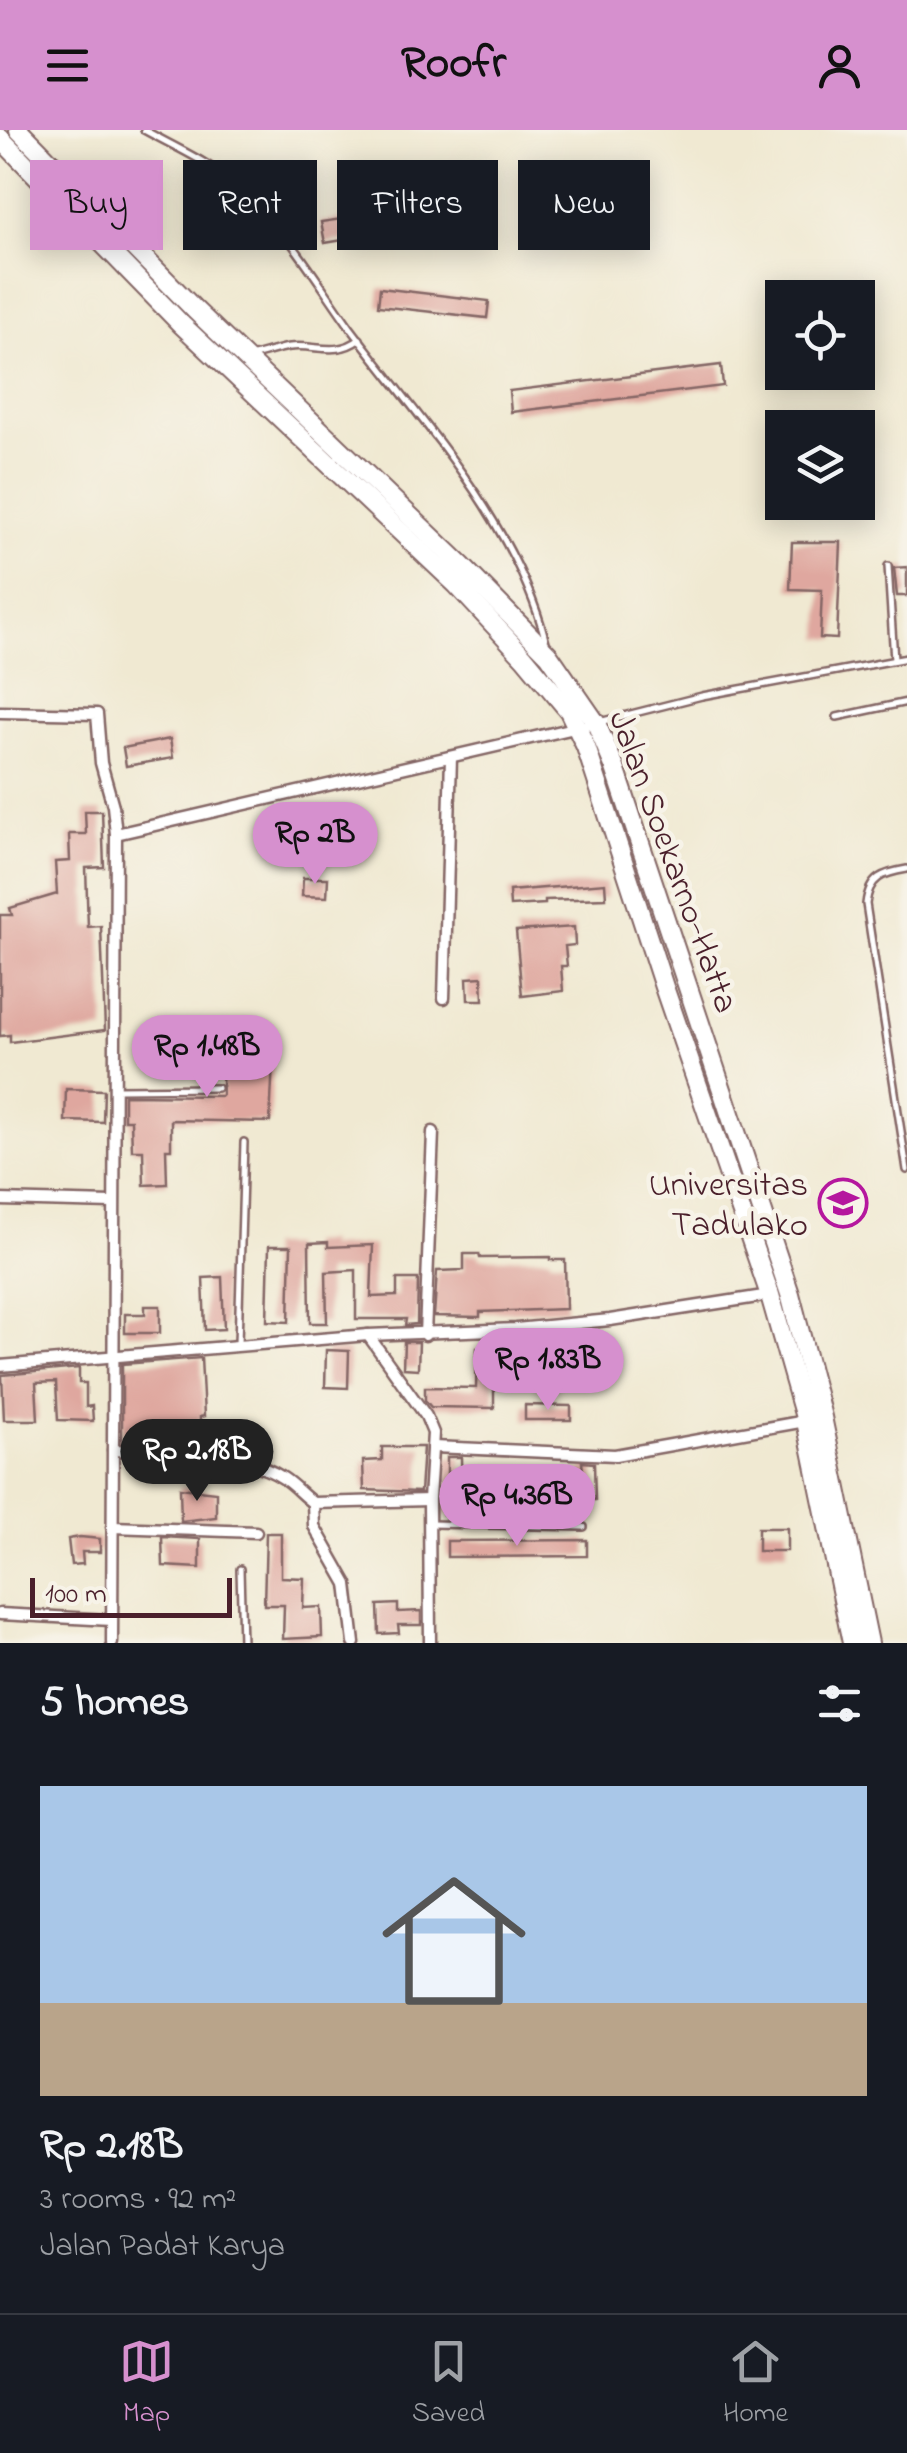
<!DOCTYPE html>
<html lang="en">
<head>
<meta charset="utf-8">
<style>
	:root { --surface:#171b24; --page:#242831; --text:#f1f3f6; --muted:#9ea1a6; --line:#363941; --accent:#d690ce }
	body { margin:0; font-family:"Indie Flower",sans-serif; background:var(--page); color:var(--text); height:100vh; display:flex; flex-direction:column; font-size:38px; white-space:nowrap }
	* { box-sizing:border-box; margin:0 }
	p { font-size:32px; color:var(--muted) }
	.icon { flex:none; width:55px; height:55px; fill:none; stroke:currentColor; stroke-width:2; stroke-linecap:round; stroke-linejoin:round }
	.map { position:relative; height:1513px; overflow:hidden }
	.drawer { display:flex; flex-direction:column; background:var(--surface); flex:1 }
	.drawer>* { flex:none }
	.banner { position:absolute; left:30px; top:30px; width:848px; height:90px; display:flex; gap:20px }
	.fabs { position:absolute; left:765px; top:150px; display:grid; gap:20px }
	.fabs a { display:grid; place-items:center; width:110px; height:110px; border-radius:0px; background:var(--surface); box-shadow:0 5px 25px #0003; font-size:50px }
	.scale { position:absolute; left:30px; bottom:25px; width:202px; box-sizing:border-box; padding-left:10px; border:5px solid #4a1f2b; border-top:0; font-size:28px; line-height:35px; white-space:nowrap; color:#4a1f2b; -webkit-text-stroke:8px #f7f3e8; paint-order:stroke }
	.price { position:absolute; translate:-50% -85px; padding:0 22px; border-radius:35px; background:var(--accent); color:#111; font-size:32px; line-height:65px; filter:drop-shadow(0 2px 5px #0008) }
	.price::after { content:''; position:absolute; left:50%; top:60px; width:30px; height:22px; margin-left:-15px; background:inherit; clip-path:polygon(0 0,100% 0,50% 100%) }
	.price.current { background:#222; color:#fff }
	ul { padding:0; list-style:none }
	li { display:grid; align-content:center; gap:20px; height:530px; padding:0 40px }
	li span { display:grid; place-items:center; height:310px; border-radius:0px; color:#555 }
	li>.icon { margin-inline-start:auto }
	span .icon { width:180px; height:180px; fill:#fffc; stroke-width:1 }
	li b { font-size:42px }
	h2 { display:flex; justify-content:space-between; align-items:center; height:120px; padding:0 40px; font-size:42px }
	.pill { padding:0 35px; border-radius:0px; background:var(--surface); box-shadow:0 5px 25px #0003; font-size:35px; line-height:90px }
	.pill.current { background:var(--accent); color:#111 }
	header { display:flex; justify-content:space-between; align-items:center; height:130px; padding:0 40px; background:var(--accent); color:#111; font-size:45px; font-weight:700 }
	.tabs { display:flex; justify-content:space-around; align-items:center; height:140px; border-top:2px solid var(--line); background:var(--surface); font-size:28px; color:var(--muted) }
	.tabs a { display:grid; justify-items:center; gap:5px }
	.tabs .current { color:var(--accent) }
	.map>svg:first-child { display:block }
</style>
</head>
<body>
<header><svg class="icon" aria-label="menu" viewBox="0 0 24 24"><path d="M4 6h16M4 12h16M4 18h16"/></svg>Roofr<svg class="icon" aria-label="person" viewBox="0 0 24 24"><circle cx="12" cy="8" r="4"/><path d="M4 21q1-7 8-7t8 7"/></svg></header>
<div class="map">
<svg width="907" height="1513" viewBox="0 0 907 1513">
	<rect width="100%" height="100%" fill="#f7f3e8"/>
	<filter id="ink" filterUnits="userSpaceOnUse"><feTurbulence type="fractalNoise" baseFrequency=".01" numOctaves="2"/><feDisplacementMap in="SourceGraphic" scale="20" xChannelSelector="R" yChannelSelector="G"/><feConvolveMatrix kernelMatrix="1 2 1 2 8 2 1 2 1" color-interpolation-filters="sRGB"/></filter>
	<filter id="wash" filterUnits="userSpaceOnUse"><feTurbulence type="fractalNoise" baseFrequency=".0048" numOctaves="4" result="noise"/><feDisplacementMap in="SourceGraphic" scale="40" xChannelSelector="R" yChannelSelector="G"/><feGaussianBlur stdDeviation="2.25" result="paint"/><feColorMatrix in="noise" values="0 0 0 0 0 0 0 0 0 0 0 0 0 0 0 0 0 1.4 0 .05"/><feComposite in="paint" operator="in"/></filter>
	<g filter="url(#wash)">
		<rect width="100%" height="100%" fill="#f0e9d2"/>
		<g id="blocks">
			<g fill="#dfa79f">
				<polygon points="458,72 458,75 487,74 487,101 474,101 476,119 461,120 460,103 443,103 443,93 325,113 321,92"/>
				<polygon points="380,158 489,171 487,188 378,176"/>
				<polygon points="721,235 723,256 511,282 509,261"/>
				<polygon points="792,412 841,412 837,509 820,508 822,460 790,459"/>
				<polygon points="907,437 907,466 897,466 894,438"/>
				<polygon points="170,609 173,628 126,636 123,618"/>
				<polygon points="85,681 102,681 104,737 86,738 88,797 101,796 105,900 10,912 10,905 0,906 0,785 12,785 10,778 57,764 55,732 70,731 69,704 86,704"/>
				<polygon points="303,748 328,748 327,767 302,766"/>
				<polygon points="605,753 606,768 545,770 545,774 510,776 509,761"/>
				<polygon points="574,797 575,815 565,816 567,836 561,836 563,861 522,866 516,801"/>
				<polygon points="482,847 483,870 468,870 467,848"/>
				<polygon points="243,890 268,891 267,910 274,910 270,992 171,990 171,1019 166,1019 167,1054 144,1055 143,1020 132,1020 131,990 124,990 124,965 222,966 223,910 243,910"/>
				<polygon points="66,959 104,960 103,992 65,991"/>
				<polygon points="328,1112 328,1117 373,1115 371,1167 397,1166 397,1149 418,1149 417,1194 405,1195 406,1189 356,1189 356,1140 326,1142 327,1193 310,1193 309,1113"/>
				<polygon points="269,1116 291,1116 289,1192 267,1191"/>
				<polygon points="464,1124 479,1124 480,1128 550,1127 550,1130 565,1130 566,1179 480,1182 480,1187 434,1186 437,1141 464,1140"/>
				<polygon points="222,1147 224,1199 205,1200 203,1148"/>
				<polygon points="145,1176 160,1176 160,1203 125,1203 125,1184 145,1184"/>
				<polygon points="404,1212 419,1212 418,1239 403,1238"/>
				<polygon points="477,1218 494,1219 494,1278 431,1277 425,1270 425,1257 476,1258"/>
				<polygon points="326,1220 349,1221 348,1258 325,1257"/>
				<polygon points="201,1228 204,1286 200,1287 200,1303 152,1304 152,1312 122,1312 122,1234"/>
				<polygon points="79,1238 79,1253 86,1253 86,1277 92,1276 93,1291 58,1290 56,1252 36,1253 38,1290 4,1290 2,1245"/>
				<polygon points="525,1275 571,1276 571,1290 525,1290"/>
				<polygon points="382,1317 423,1317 420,1362 364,1360 363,1331 382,1330"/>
				<polygon points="447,1327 461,1327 462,1373 522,1372 522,1347 552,1347 552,1372 574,1372 575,1341 583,1341 582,1332 594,1333 595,1370 588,1370 588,1383 443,1384 443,1373 447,1373"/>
				<polygon points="180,1358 216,1362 216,1387 181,1391"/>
				<rect x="758" y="1398" width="29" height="23"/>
				<polygon points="266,1403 281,1403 281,1447 304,1448 303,1478 321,1477 322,1507 283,1509 284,1475 264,1475"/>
				<polygon points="80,1407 100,1409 100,1422 82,1422 83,1434 71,1435 68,1409"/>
				<polygon points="162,1407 200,1409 200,1438 163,1436"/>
				<polygon points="587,1410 587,1426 447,1427 447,1411"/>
				<polygon points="398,1474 398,1482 421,1481 421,1495 398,1495 399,1503 379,1504 378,1475"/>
			</g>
		</g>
	</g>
	<g filter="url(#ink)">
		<use href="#blocks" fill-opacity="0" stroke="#846665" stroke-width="2.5"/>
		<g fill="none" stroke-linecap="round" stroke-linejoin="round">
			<g stroke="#846665" stroke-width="10">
				<g id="lane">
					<path d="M144 0C177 18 213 34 242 59 285 96 317 151 350 197 423 294 515 391 546 512"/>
					<path d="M250 227C263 224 276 219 290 217 316 214 336 227 360 209"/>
					<polyline points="888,436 894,530"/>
					<polyline points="837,587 907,572"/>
					<polyline points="599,592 702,566 907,528"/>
					<path d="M907 739C883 743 869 747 866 774L907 1040"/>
					<polyline points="118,959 217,958"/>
					<polyline points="238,1214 244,1012"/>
					<polyline points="430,1394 584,1397"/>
					<polyline points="240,1439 242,1513"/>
				</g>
			</g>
			<g stroke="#846665" stroke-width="15">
				<g id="street">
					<polyline points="0,582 97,584 101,633 113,676 116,704"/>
					<polyline points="444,868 451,627"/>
					<polyline points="0,1070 112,1073"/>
					<polyline points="368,1205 426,1286 433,1303 429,1370 430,1513"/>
					<polyline points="425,1205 433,1002"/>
					<polyline points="0,1236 368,1205 516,1199 610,1190 770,1165"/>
					<polyline points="433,1317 615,1325 811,1290"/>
					<path d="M113 1320C162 1322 240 1320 283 1348 294 1355 302 1365 313 1373L429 1370"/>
					<polyline points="313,1373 314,1396 347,1454 354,1513"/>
					<polyline points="112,1397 256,1402"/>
					<polyline points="0,1484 111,1490"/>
					<polyline points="112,1513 116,704 596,593"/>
				</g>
			</g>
			<g stroke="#846665" stroke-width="22">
				<g id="primary">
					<polyline points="19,0 195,180 462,436 549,525 596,593 615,638 790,1164 822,1287 869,1513"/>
					<polyline points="0,8 182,195 457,455 524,527 569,581 586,617 664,857 770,1165 806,1291 852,1513"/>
				</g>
			</g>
			<use href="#lane" stroke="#fff" stroke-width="5"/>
			<use href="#street" stroke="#fff" stroke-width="10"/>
			<use href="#primary" stroke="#fff" stroke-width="18"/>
		</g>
	</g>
	<defs>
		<g id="university-ring" transform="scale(2.5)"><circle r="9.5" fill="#f7f3e8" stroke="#b5179e" stroke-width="1.5"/><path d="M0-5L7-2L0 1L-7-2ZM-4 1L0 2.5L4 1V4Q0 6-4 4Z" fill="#b5179e"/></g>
	</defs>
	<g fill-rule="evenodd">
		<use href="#university-ring" x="843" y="1073"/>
	</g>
	<g text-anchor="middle" stroke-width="9" stroke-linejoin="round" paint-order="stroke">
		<g font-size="35" fill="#4a1f2b" stroke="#f7f3e8">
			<text transform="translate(675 731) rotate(70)" y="12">Jalan Soekarno-Hatta</text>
		</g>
		<g font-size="35" fill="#4a1f2b" stroke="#f7f3e8" text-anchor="end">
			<text x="808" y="1065">Universitas<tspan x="808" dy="40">Tadulako</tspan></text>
		</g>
	</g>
</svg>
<div class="fabs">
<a><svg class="icon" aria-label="locate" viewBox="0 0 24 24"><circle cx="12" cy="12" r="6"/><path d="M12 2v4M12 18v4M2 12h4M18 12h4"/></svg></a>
<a><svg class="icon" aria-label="layers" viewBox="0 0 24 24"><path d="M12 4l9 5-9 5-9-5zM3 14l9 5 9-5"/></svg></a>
</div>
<div class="scale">100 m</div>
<b class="price" style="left:315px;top:757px">Rp 2B</b>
<b class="price" style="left:207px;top:970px">Rp 1.48B</b>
<b class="price" style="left:548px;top:1283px">Rp 1.83B</b>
<b class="price current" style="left:197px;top:1374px">Rp 2.18B</b>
<b class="price" style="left:517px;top:1419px">Rp 4.36B</b>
<div class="banner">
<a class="pill current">Buy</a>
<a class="pill">Rent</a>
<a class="pill">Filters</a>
<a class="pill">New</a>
</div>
</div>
<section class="drawer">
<h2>5 homes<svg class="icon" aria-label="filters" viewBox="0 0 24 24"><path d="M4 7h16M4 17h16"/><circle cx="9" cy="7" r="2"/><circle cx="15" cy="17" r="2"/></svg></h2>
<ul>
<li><span style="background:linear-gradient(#a9c7e8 70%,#b9a48a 0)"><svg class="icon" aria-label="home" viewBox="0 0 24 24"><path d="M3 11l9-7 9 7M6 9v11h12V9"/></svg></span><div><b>Rp 2.18B</b><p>3 rooms · 92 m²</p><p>Jalan Padat Karya</p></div></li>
</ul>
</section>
<nav class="tabs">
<a class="current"><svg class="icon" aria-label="map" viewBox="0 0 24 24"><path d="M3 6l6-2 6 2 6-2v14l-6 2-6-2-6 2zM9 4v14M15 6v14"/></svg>Map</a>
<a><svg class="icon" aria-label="saved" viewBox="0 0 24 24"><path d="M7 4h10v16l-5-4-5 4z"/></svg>Saved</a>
<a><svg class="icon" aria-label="home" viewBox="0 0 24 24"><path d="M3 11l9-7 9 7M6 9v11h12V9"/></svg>Home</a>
</nav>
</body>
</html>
